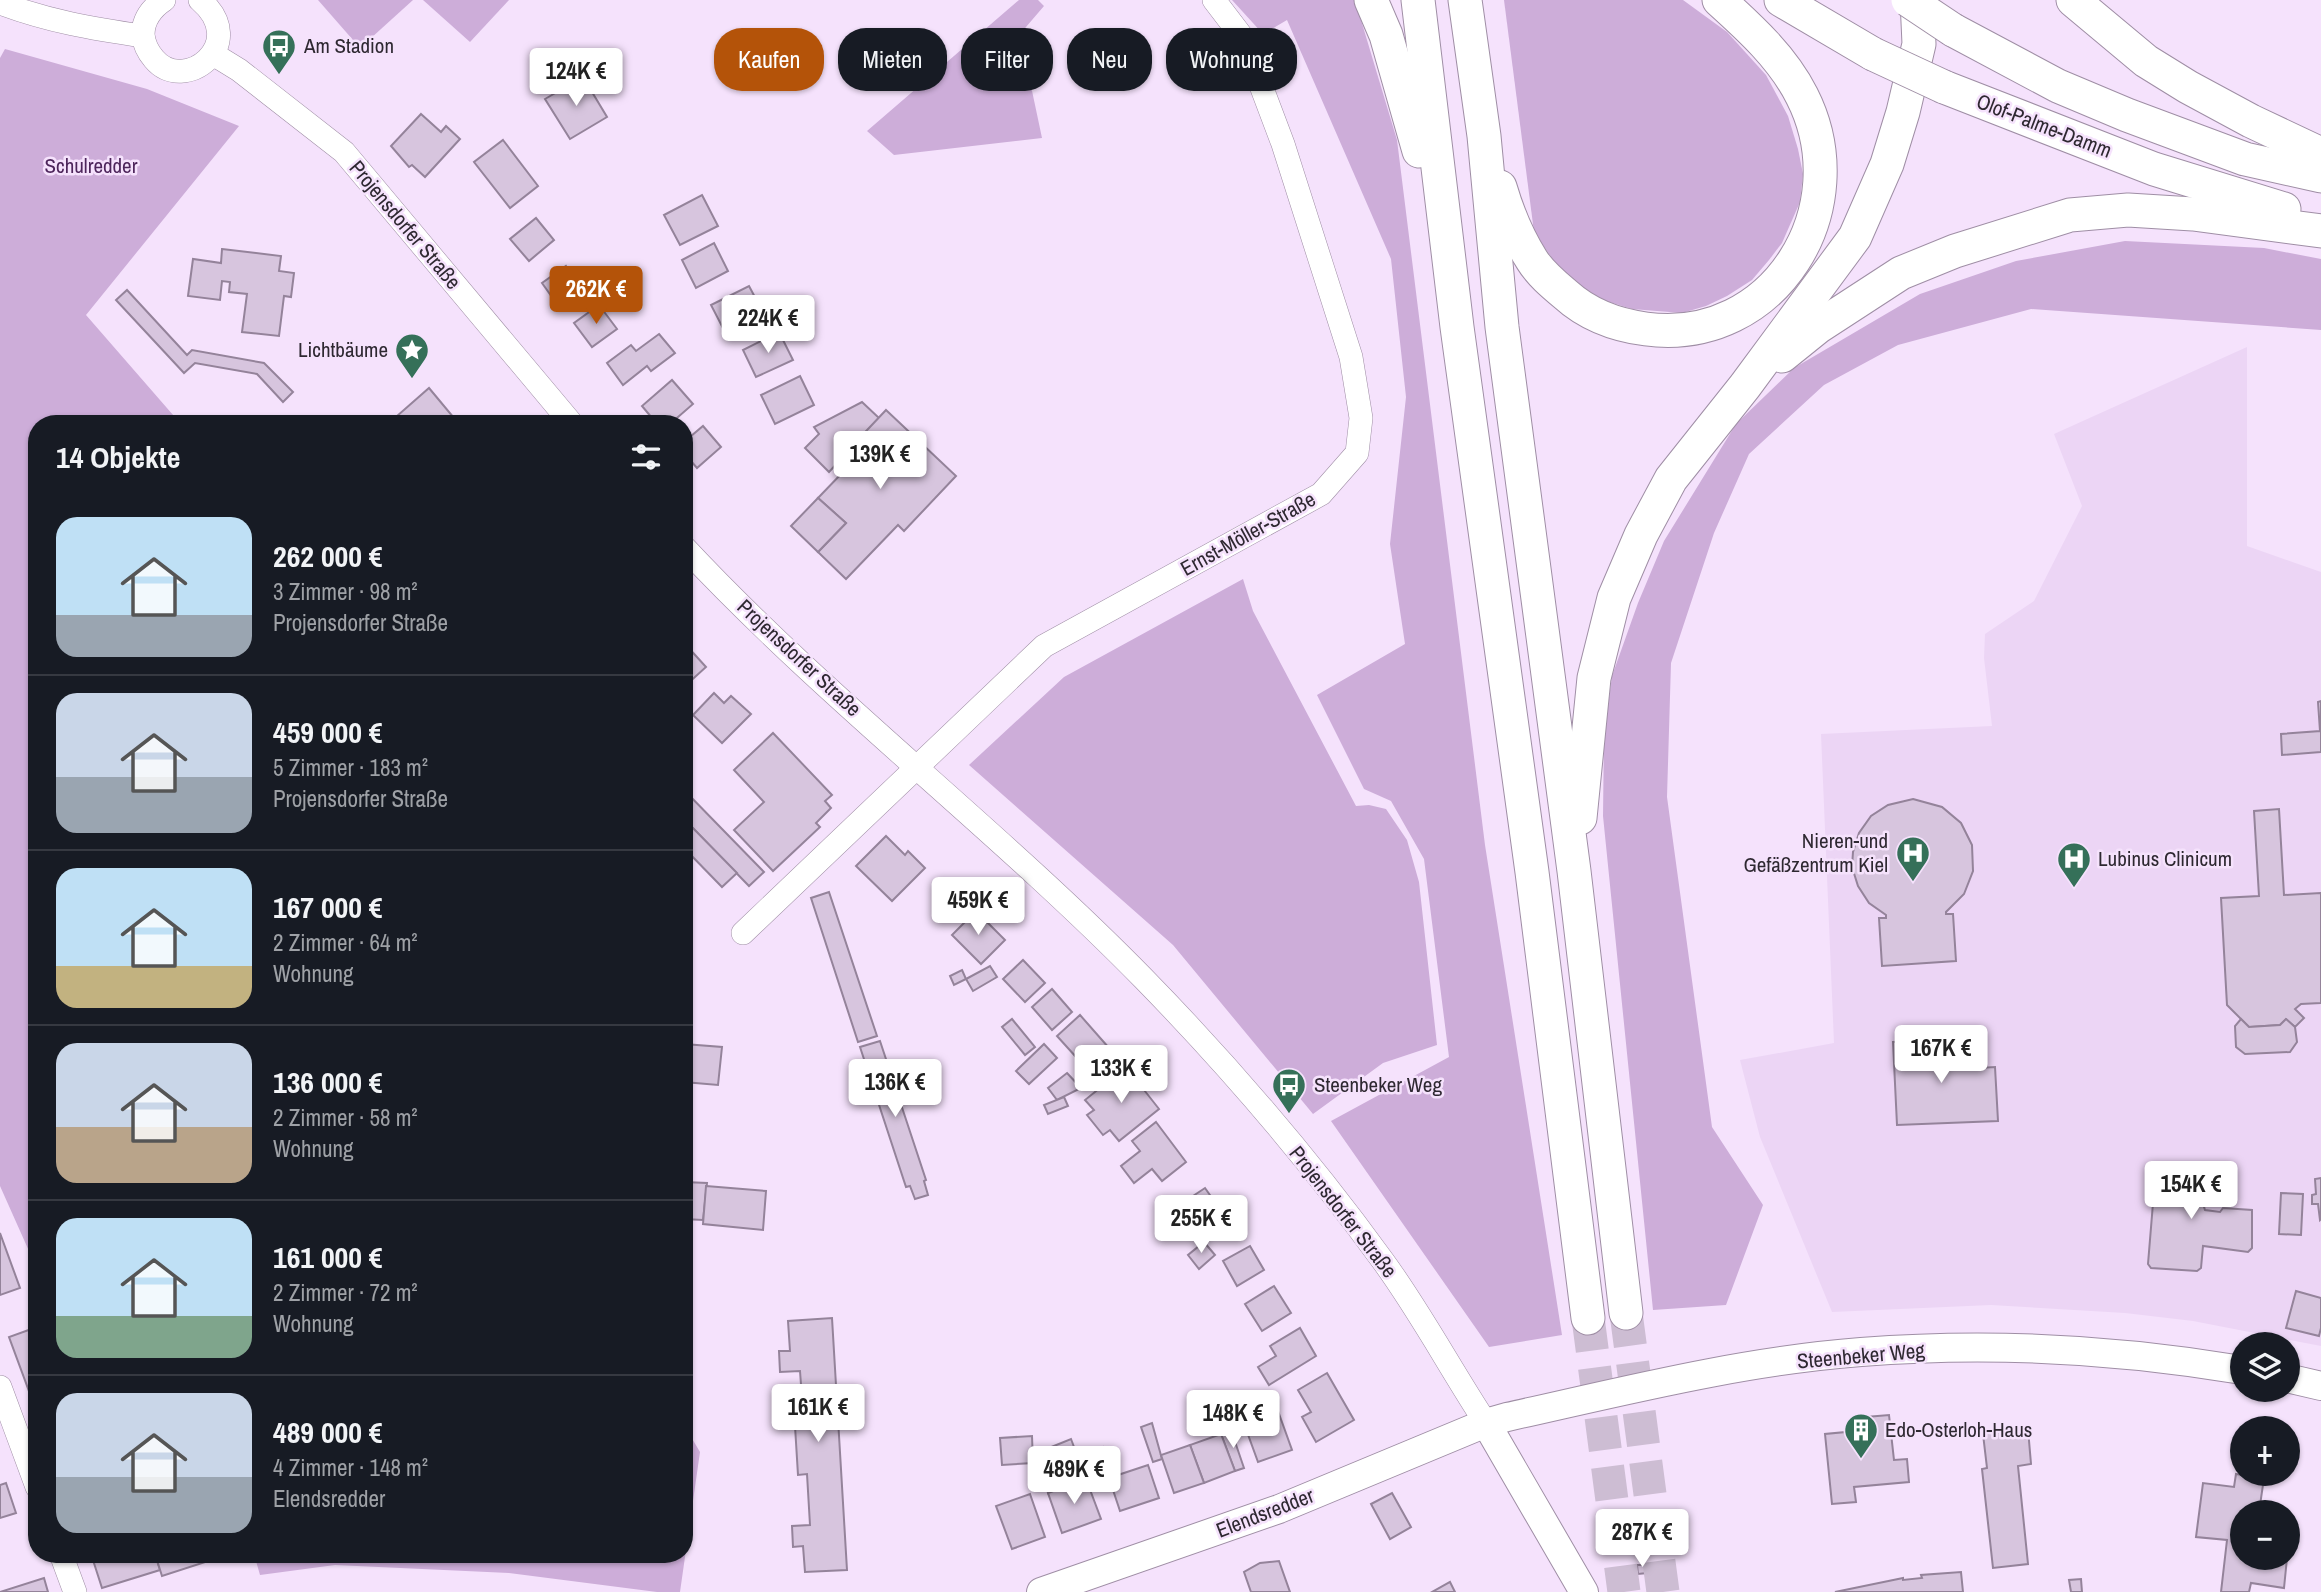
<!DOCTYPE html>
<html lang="de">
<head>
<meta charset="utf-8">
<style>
	:root { --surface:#171b24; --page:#20242c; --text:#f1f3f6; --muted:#9ea1a6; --line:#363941; --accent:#b45309 }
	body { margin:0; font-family:"Archivo Narrow",sans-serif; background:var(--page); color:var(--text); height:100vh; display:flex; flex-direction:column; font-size:26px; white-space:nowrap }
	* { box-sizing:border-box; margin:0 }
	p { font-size:23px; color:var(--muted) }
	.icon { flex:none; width:38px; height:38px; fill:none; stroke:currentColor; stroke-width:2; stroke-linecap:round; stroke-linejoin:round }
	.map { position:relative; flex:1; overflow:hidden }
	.details { position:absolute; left:28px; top:415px; width:665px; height:1148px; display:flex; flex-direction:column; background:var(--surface); border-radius:28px; box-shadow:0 2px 5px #0004 }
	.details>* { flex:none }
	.top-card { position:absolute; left:714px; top:28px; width:665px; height:63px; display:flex; gap:14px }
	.controls { position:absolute; left:2230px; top:1332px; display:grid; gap:14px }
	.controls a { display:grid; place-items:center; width:70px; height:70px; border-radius:50%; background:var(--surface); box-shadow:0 2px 5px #0004; font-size:35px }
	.price { position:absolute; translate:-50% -60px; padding:0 16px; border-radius:7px; background:#fff; color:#222; font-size:23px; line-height:46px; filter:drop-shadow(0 2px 4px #0008) }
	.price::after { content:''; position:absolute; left:50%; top:42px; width:21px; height:16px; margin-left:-10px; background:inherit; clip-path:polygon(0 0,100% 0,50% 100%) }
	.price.selected { background:var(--accent); color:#fff }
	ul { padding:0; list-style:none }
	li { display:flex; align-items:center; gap:21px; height:175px; padding:0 28px }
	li+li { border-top:2px solid var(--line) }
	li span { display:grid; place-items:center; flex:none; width:196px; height:140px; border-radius:21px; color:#555 }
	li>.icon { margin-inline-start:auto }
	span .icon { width:84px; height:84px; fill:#fffc; stroke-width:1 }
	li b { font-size:30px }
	h2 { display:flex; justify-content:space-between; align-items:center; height:84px; padding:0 28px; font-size:30px }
	.chip { padding:0 24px; border-radius:28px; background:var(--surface); box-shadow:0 2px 5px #0004; font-size:24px; line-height:63px }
	.chip.selected { background:var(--accent); color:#fff }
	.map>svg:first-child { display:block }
</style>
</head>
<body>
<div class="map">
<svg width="2321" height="1592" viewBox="0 0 2321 1592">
	<rect width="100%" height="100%" fill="#f5e2fc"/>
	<polygon fill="#ecd5f5" points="2247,347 2247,546 2321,572 2321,1346 2193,1321 2125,1313 1991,1305 1832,1312 1760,1137 1740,1060 1834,1043 1821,734 1992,726 1984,658 1985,634 2034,601 2082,506 2054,434"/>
	<g fill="#cdadd9">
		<polygon points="318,0 413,0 360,48"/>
		<polygon points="423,0 509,0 470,42"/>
		<polygon points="1019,0 1038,0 1044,6 1020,34 1042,138 894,155 867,131"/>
		<polygon points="1232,0 1355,0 1397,140 1485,845 1562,1335 1489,1347 1331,1121 1449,1057 1424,859 1391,801 1364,789 1317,695 1405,644 1390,544 1406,397 1391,259 1287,20 1263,34"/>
		<polygon points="1504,0 1683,0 1727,32 1766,75 1788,116 1798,149 1803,174 1800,202 1782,243 1769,260 1752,280 1727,296 1706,306 1682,313 1632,309 1603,300 1581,286 1556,264 1534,232"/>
		<polygon points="5,49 147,89 239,126 86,315 180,423 37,424 37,1269 0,1186 0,58"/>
		<polygon points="2125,241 2264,248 2321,259 2321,330 2031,309 1898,345 1824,385 1749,454 1714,533 1671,663 1667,797 1712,1127 1763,1205 1726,1305 1653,1310 1603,816 1604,734 1612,676 1638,603 1664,541 1736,424 1794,368 1920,294 2016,261"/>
		<polygon points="1243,579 1253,611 1356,806 1369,805 1386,809 1407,840 1419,882 1437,1045 1383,1063 1313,1114 1173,945 969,765 1064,677"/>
		<polygon points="684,1425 700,1452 680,1592 657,1592 509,1573 335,1565 260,1575 254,1554 684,1554"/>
	</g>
	<g fill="#d7c5de" stroke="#94839a" stroke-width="2">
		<polygon points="583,77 607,117 570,139 545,99"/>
		<polygon points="421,114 441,132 446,126 460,139 425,177 412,165 409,167 391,146"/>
		<polygon points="503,140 538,186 510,208 474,162"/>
		<polygon points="702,195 718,226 680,245 664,215"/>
		<polygon points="536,218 554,240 529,261 510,239"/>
		<polygon points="714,243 728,271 696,288 682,260"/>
		<polygon points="222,249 281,256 279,271 294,273 291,297 284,296 279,336 242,332 247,294 229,292 230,282 222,281 220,300 188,296 193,259 221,263"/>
		<polygon points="566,266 581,286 557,304 542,283"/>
		<polygon points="749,286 766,318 728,338 711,305"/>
		<polygon points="127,290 187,355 192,350 264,363 293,392 283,402 257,374 195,363 184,373 116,300"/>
		<polygon points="599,305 617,329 592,347 574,323"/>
		<polygon points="779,332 793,360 756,377 743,350"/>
		<polygon points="659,334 675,353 651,371 647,366 623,385 607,363 631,345 636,351"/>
		<polygon points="800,376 814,405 775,424 761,395"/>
		<polygon points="672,380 693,404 670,424 657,424 642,406"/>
		<polygon points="429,388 459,424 404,424 397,416"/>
		<polygon points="862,402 879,418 829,472 805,448 819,434 814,427"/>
		<polygon points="886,410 956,476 904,531 898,525 846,579 818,552 846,523 818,498 844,471 836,463"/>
		<polygon points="703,426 721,447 697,468 684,453 684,442"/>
		<polygon points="818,498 846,523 818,552 791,526"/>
		<polygon points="686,645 706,667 684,687 684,646"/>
		<polygon points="714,693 724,703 731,696 751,714 722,743 693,715"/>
		<polygon points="2321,701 2321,752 2282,755 2281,734 2320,731 2318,702"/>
		<polygon points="773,733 832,795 825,801 831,808 816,823 820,827 773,871 734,830 764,802 734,770"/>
		<polygon points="684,790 764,872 749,886 684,819"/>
		<polygon points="1913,799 1942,807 1961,823 1972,845 1973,871 1964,894 1946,912 1946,914 1953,914 1956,961 1882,966 1879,918 1886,918 1886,915 1869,903 1858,886 1852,867 1853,852 1859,833 1871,816 1888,805"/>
		<polygon points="2279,809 2284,895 2321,893 2321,1003 2301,1004 2295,1009 2304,1018 2295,1027 2286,1019 2280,1025 2249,1027 2227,1005 2221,898 2259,896 2254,811"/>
		<polygon points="684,819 737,873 722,887 684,848"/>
		<polygon points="886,836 905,855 908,851 925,868 892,901 856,866"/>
		<polygon points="829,892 877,1036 858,1042 811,898"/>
		<polygon points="976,911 1005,940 981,964 952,935"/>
		<polygon points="1023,960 1045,983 1025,1002 1003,979"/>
		<polygon points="990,966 997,977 973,991 966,979"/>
		<polygon points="962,970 966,979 954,985 950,976"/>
		<polygon points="1052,989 1072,1012 1052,1030 1032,1007"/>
		<polygon points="1080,1015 1109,1048 1086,1068 1057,1036"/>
		<polygon points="1012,1019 1035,1047 1025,1055 1002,1027"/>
		<polygon points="2241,1019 2249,1027 2280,1025 2286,1019 2295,1027 2297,1042 2290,1052 2245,1054 2236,1047 2235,1026"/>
		<polygon points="1967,1039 1968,1056 1962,1057 1962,1069 1995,1067 1998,1121 1897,1125 1893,1042"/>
		<polygon points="880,1041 926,1180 924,1181 928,1195 915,1199 910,1186 906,1187 860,1047"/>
		<polygon points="684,1044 722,1047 718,1085 684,1082"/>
		<polygon points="1044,1044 1057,1058 1029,1084 1016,1071"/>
		<polygon points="1126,1067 1159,1109 1119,1141 1110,1130 1103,1135 1087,1115 1094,1110 1085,1100"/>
		<polygon points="1067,1073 1081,1088 1057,1100 1048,1088"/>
		<polygon points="1064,1097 1068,1106 1048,1114 1044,1105"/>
		<polygon points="1156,1122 1186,1162 1162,1181 1152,1169 1134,1183 1121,1166 1140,1151 1132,1141"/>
		<polygon points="2152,1170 2209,1170 2211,1173 2210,1203 2204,1207 2205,1210 2220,1212 2223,1208 2252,1210 2252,1248 2248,1252 2203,1246 2201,1268 2197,1271 2151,1268 2148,1264 2153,1203 2147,1200 2149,1173"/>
		<polygon points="2321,1178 2321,1219 2320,1220 2318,1204 2312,1204 2312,1195 2316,1194 2315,1179"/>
		<polygon points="684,1182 707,1183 703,1220 684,1219"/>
		<polygon points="706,1186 766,1191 763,1230 703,1224"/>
		<polygon points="1205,1188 1231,1225 1209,1240 1184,1202"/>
		<polygon points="2281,1193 2303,1194 2301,1235 2279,1234"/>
		<polygon points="0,1233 20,1288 0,1295"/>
		<polygon points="1204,1242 1215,1255 1199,1269 1188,1255"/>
		<polygon points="1250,1246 1264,1270 1237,1286 1223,1261"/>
		<polygon points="1274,1286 1291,1313 1262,1331 1245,1304"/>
		<polygon points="2296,1291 2321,1298 2321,1328 2319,1336 2286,1328"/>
		<polygon points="832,1318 847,1570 805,1572 803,1546 793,1547 792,1526 810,1525 807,1474 798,1475 795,1426 804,1425 800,1371 780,1372 779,1351 790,1351 788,1321"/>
		<polygon points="37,1327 37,1401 33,1402 9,1337"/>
		<polygon points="1300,1328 1316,1356 1269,1385 1258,1367 1276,1356 1270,1346"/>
		<polygon points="1327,1373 1354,1420 1316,1442 1302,1417 1311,1412 1298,1390"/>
		<polygon points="1278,1411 1292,1450 1258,1462 1242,1418 1257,1412 1259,1418"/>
		<polygon points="1889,1415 1894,1460 1907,1459 1909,1482 1854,1487 1856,1502 1832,1504 1825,1434 1867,1430 1866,1417"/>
		<polygon points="1152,1423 1162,1459 1153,1462 1141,1427"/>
		<polygon points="2028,1429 2031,1464 2018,1466 2028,1564 1993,1568 1982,1469 1987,1468 1983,1434"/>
		<polygon points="1231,1430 1244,1468 1235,1471 1221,1434"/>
		<polygon points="1221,1434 1235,1471 1204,1483 1190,1445"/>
		<polygon points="1032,1436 1033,1463 1002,1465 1000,1438"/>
		<polygon points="1071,1439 1086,1479 1048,1493 1044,1450"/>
		<polygon points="1190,1445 1204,1483 1174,1493 1161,1455"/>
		<polygon points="1103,1447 1111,1466 1096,1472 1088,1453"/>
		<polygon points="1148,1465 1159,1498 1120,1511 1109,1478"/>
		<polygon points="2236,1474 2264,1478 2259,1512 2242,1512 2242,1558 2287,1558 2284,1588 2251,1583 2249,1592 2221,1592 2227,1540 2196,1537 2203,1483 2234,1487"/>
		<polygon points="1086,1479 1101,1519 1062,1533 1048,1493"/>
		<polygon points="6,1483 16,1513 0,1518 0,1485"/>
		<polygon points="1392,1493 1411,1527 1390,1539 1371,1504"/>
		<polygon points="1030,1494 1045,1537 1012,1549 996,1506"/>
		<polygon points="1679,1515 1679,1528 1652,1529 1651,1517"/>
		<polygon points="102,1554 155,1554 160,1570 102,1588 92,1557"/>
		<polygon points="155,1554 223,1554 224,1556 162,1576"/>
		<polygon points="1279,1561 1290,1592 1251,1592 1244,1572 1260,1563"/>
		<polygon points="1637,1565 1646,1565 1647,1573 1638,1574"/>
		<polygon points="1961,1572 1963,1592 1835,1592 1903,1578 1903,1580 1922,1578 1921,1575"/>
		<polygon points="44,1578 48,1592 0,1592"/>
		<polygon points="2081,1579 2082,1592 2071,1592 2069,1580"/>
		<polygon points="1450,1582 1455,1592 1432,1592"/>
	</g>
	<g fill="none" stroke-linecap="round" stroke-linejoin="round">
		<g stroke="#cdbdd3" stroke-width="33" stroke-dasharray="33 17" stroke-linecap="butt">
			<polyline points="1626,1313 1663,1592"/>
			<polyline points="1588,1318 1624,1592"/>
		</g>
		<g stroke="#9f8ea5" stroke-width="24">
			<g id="minor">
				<path d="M164 0C152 8 143 19 143 35 144 44 148 52 154 59 184 95 251 44 200 0"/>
				<path d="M0 3C47 21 94 29 143 36"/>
				<polyline points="213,54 239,70 344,152 572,424"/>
				<path d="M684 547C827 700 996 828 1143 978 1229 1066 1311 1162 1383 1261 1421 1313 1451 1370 1486 1423"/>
				<polyline points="743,933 1044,646 1321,494 1357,453 1361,418 1351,357 1283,144 1243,38 1214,0"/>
				<polyline points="0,1387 37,1487"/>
				<polyline points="61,1554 75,1592"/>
			</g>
		</g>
		<g stroke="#9f8ea5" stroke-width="30">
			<g id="major">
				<polyline points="2287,1378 2321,1386"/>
				<polyline points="1486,1423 1584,1592"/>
				<path d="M1041 1592 1279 1509 1486 1423 1507 1417C1624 1391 1742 1361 1861 1352 1987 1342 2117 1349 2242 1370"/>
			</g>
		</g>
		<g stroke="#9f8ea5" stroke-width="35">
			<g id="highway">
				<polyline points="1371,0 1386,35 1419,151"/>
				<polyline points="1418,0 1457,327 1532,872 1588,1318"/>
				<polyline points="1465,0 1484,136 1502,327 1574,871 1626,1313"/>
				<polyline points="1781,0 1873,54"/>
				<polyline points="2073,0 2146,61 2188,87 2251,121 2321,154"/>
				<polyline points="1953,30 2058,86 2127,115 2245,159 2321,176"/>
				<polyline points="1944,87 2154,169 2284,209"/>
				<path d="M1500 187C1507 211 1518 238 1532 260 1540 273 1553 284 1565 294 1588 315 1615 325 1646 329 1775 346 1859 208 1802 96 1783 58 1750 28 1719 0"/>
				<polyline points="1782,356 1818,327 1901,273 1955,251 2070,215 2128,210 2193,214 2321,231"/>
				<polyline points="1580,818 1594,678 1614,598 1641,535 1671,479 1745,386 1855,237 1887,164 1903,112 1919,44 1917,0"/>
			</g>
		</g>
		<use href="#minor" stroke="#fff" stroke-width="23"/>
		<use href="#major" stroke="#fff" stroke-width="28"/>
		<use href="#highway" stroke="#fff" stroke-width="33"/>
		<g stroke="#9f8ea5" stroke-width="35" stroke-linecap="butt">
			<g id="highway-bridge">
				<polyline points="1908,0 1953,30"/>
				<polyline points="1873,54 1944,87"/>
			</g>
		</g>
		<use href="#highway-bridge" stroke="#fff" stroke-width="33"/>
	</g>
	<defs>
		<g id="bus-pin" transform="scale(1.75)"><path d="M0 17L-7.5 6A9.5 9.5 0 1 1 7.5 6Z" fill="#357059" stroke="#f5e2fc"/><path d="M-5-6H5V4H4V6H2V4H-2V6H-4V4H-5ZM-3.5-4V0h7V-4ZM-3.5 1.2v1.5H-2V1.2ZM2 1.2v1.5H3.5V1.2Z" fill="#fff"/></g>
		<g id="sight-pin" transform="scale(1.75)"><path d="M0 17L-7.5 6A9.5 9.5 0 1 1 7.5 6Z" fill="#357059" stroke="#f5e2fc"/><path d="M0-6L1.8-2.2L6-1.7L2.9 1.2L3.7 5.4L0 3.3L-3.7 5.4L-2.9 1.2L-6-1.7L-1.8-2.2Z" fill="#fff"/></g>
		<g id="hospital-pin" transform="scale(1.75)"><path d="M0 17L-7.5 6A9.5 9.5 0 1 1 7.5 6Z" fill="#357059" stroke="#f5e2fc"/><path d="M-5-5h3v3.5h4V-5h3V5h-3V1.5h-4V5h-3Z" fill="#fff"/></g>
		<g id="building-pin" transform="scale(1.75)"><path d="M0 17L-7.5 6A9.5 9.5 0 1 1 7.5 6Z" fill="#357059" stroke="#f5e2fc"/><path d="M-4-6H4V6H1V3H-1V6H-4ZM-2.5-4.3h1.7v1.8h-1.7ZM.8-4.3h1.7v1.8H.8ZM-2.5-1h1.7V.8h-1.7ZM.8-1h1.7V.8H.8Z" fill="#fff"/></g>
	</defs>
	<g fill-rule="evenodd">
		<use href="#bus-pin" x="279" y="46"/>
		<use href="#sight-pin" x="412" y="350"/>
		<use href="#hospital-pin" x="1913" y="853"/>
		<use href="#hospital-pin" x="2074" y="859"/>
		<use href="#bus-pin" x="1289" y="1085"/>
		<use href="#building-pin" x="1861" y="1430"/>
	</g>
	<g text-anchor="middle" stroke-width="5" stroke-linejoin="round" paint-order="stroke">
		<g font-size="21" fill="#2e2831" stroke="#f5e2fc" text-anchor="start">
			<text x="304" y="53">Am Stadion</text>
			<text x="388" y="357" text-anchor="end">Lichtbäume</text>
			<text x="1888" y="848" text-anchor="end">Nieren-und<tspan x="1888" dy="24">Gefäßzentrum Kiel</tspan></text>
			<text x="2098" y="866">Lubinus Clinicum</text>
			<text x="1314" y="1092">Steenbeker Weg</text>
			<text x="1885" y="1437">Edo-Osterloh-Haus</text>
		</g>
		<g font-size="21" fill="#2e2831" stroke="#f5e2fc">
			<text transform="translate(2044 126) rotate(21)" y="7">Olof-Palme-Damm</text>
			<text transform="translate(405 225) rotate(50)" y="7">Projensdorfer Straße</text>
			<text transform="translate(1248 534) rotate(-29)" y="7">Ernst-Möller-Straße</text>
			<text transform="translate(799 658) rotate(43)" y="7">Projensdorfer Straße</text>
			<text transform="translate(1343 1212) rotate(52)" y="7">Projensdorfer Straße</text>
			<text transform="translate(1861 1356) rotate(-5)" y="7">Steenbeker Weg</text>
			<text transform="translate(1265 1513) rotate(-21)" y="7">Elendsredder</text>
		</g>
		<g font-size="21" fill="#4d255b" stroke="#f5e2fc">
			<text x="91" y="173">Schulredder</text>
		</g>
	</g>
</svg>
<div class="controls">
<a><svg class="icon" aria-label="layers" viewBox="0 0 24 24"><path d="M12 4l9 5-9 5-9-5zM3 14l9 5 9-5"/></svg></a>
<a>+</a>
<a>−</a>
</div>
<b class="price" style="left:576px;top:108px">124K €</b>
<b class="price selected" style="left:596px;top:326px">262K €</b>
<b class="price" style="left:768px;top:355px">224K €</b>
<b class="price" style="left:880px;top:491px">139K €</b>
<b class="price" style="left:978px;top:937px">459K €</b>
<b class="price" style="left:1941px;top:1085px">167K €</b>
<b class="price" style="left:1121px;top:1105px">133K €</b>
<b class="price" style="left:895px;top:1119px">136K €</b>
<b class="price" style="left:2191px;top:1221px">154K €</b>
<b class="price" style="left:1201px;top:1255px">255K €</b>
<b class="price" style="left:818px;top:1444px">161K €</b>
<b class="price" style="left:1233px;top:1450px">148K €</b>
<b class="price" style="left:1074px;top:1506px">489K €</b>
<b class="price" style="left:1642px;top:1569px">287K €</b>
<div class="top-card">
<a class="chip selected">Kaufen</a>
<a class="chip">Mieten</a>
<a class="chip">Filter</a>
<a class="chip">Neu</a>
<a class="chip">Wohnung</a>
</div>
<section class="details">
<h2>14 Objekte<svg class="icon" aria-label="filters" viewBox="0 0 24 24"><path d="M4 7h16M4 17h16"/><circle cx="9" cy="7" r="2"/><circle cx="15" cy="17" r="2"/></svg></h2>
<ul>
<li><span style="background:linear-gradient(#bfe0f5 70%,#9aa5b1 0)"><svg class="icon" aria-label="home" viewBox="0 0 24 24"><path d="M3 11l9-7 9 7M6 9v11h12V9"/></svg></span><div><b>262 000 €</b><p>3 Zimmer · 98 m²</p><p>Projensdorfer Straße</p></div></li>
<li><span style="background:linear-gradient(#c9d6e8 60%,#9aa5b1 0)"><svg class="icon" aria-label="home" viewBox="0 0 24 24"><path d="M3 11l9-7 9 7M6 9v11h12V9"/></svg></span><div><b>459 000 €</b><p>5 Zimmer · 183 m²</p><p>Projensdorfer Straße</p></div></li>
<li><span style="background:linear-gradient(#bfe0f5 70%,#c2b280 0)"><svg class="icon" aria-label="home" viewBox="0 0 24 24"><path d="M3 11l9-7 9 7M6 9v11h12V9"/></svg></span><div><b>167 000 €</b><p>2 Zimmer · 64 m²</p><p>Wohnung</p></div></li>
<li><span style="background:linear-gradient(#c9d6e8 60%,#b9a48a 0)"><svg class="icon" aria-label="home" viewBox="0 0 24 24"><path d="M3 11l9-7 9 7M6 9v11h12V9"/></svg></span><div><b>136 000 €</b><p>2 Zimmer · 58 m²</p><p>Wohnung</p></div></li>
<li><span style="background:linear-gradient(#bfe0f5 70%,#7fa58c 0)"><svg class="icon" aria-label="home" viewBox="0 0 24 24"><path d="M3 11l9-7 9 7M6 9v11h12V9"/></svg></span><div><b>161 000 €</b><p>2 Zimmer · 72 m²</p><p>Wohnung</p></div></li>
<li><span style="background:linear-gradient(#c9d6e8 60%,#9aa5b1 0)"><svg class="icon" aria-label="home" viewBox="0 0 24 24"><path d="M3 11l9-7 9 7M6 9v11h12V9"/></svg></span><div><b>489 000 €</b><p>4 Zimmer · 148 m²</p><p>Elendsredder</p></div></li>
</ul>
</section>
</div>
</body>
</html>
